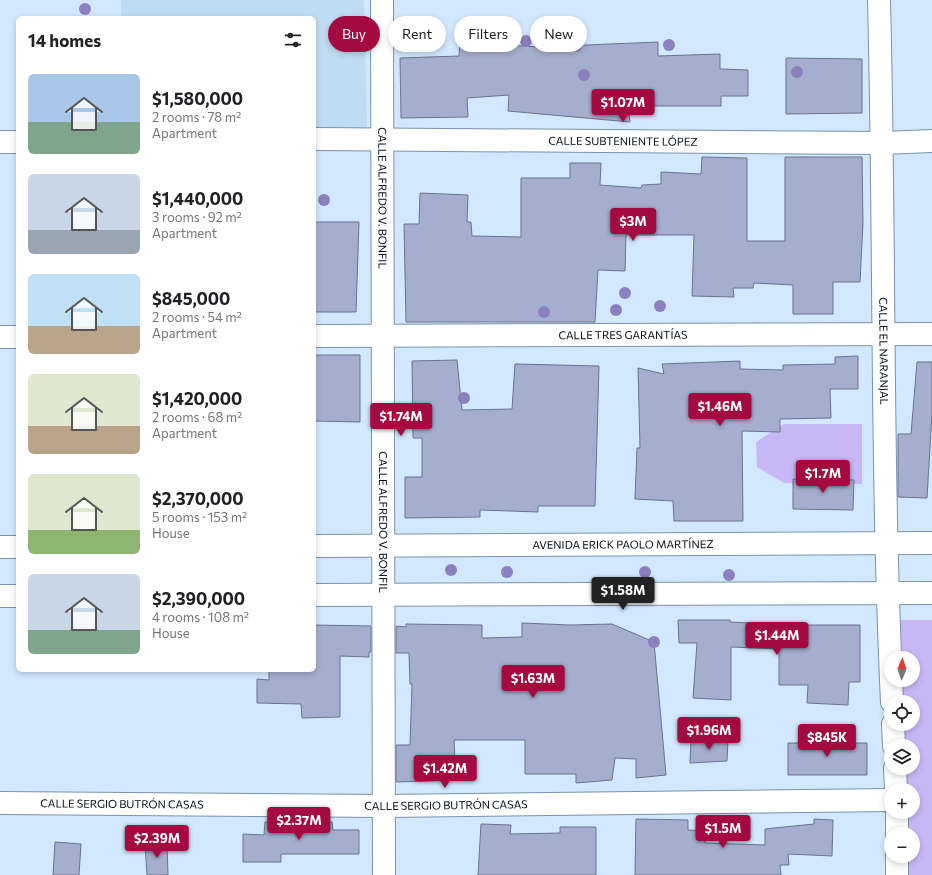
<!DOCTYPE html>
<html lang="en">
<head>
<meta charset="utf-8">
<style>
	:root { --surface:#fff; --page:#f6f6f6; --text:#202124; --muted:#757577; --accent:#a40a3f }
	body { margin:0; font-family:Commissioner,sans-serif; background:var(--page); color:var(--text); height:100vh; display:flex; flex-direction:column; font-size:15px; white-space:nowrap }
	* { box-sizing:border-box; margin:0 }
	p { font-size:13px; color:var(--muted) }
	.icon { flex:none; width:22px; height:22px; fill:none; stroke:currentColor; stroke-width:2; stroke-linecap:round; stroke-linejoin:round }
	.map { position:relative; flex:1; overflow:hidden }
	.panel { position:absolute; left:16px; top:16px; width:300px; height:656px; display:flex; flex-direction:column; background:var(--surface); border-radius:6px; box-shadow:0 2px 6px #0003 }
	.panel>* { flex:none }
	.banner { position:absolute; left:328px; top:16px; width:380px; height:36px; display:flex; gap:8px }
	.needle { width:26px; rotate:2deg }
	.buttons { position:absolute; left:884px; top:651px; display:grid; gap:8px }
	.buttons a { display:grid; place-items:center; width:36px; height:36px; border-radius:50%; background:var(--surface); box-shadow:0 2px 6px #0003; font-size:20px }
	.price { position:absolute; translate:-50% -34px; padding:0 9px; border-radius:4px; background:var(--accent); color:#fff; font-size:13px; line-height:26px; filter:drop-shadow(0 1px 2px #0008) }
	.price::after { content:''; position:absolute; left:50%; top:24px; width:12px; height:9px; margin-left:-6px; background:inherit; clip-path:polygon(0 0,100% 0,50% 100%) }
	.price.active { background:#222; color:#fff }
	ul { padding:0; list-style:none }
	li { display:flex; align-items:center; gap:12px; height:100px; padding:0 12px }
	li span { display:grid; place-items:center; flex:none; width:112px; height:80px; border-radius:6px; color:#555 }
	li>.icon { margin-inline-start:auto }
	span .icon { width:48px; height:48px; fill:#fffc; stroke-width:1 }
	li b { font-size:17px }
	h2 { display:flex; justify-content:space-between; align-items:center; height:48px; padding:0 12px; font-size:17px }
	.tag { padding:0 14px; border-radius:18px; background:var(--surface); box-shadow:0 2px 6px #0003; font-size:14px; line-height:36px }
	.tag.active { background:var(--accent); color:#fff }
	.map>svg:first-child { display:block }
</style>
</head>
<body>
<div class="map">
<svg width="932" height="875" viewBox="0 0 932 875">
	<rect width="100%" height="100%" fill="#d2e8fe"/>
	<polygon fill="#c0dbf4" points="121,0 364,0 367,128 314,128 314,18 121,18"/>
	<g fill="#c8b7f5">
		<polygon points="784,424 862,424 862,484 784,483 757,467 756,442"/>
		<polygon points="899,620 932,620 932,875 897,875 897,856 913,856 913,834 897,834 897,812 913,812 913,790 898,790 898,768 913,768 913,746 898,746 898,724 913,724 913,702 898,702 898,680 913,680 913,658 898,658"/>
	</g>
	<g fill="#a5aece" stroke="#6a7391">
		<polygon points="460,42 539,47 658,42 658,56 720,54 720,69 748,70 748,96 721,96 721,106 628,106 630,122 508,111 509,95 467,98 468,117 401,118 400,58 459,56"/>
		<polygon points="786,58 862,59 862,113 786,114"/>
		<polygon points="702,157 747,158 747,241 785,241 785,157 862,157 863,223 860,282 833,282 833,314 793,314 793,285 754,283 753,288 733,288 734,297 692,296 694,235 626,235 625,271 598,270 595,322 406,322 404,224 419,224 420,193 468,195 467,222 471,222 472,236 521,237 521,178 570,178 570,163 601,163 600,185 641,188 642,185 661,184 661,172 701,174"/>
		<polygon points="314,222 359,222 356,312 314,312"/>
		<polygon points="314,355 360,355 360,422 314,421"/>
		<polygon points="858,356 858,389 830,389 831,418 780,419 780,432 742,431 743,521 674,521 673,501 635,499 637,448 640,448 638,368 664,374 662,364 740,361 740,369 783,370 783,365 835,364 835,357"/>
		<polygon points="457,360 462,410 512,409 515,364 599,366 595,506 538,506 538,512 480,510 480,517 405,518 405,477 422,477 422,438 413,438 412,361"/>
		<polygon points="917,362 932,362 932,414 927,498 898,497 898,434 911,434"/>
		<polygon points="793,479 854,480 853,510 793,509"/>
		<polygon points="678,620 730,620 730,622 750,623 750,625 860,625 860,682 849,682 848,705 807,703 808,685 779,685 779,649 731,647 731,700 693,698 697,643 679,643"/>
		<polygon points="522,623 570,625 612,624 654,642 666,775 636,778 636,759 615,758 612,780 576,783 576,774 525,774 525,740 454,740 456,780 396,782 396,745 410,745 412,684 410,684 409,653 396,653 396,626 406,627 406,624 482,625 482,638 522,637"/>
		<polygon points="314,625 371,626 371,652 369,652 369,657 340,656 340,717 302,718 301,704 257,703 257,679 269,680 269,670 314,670"/>
		<polygon points="691,739 728,739 727,761 690,763"/>
		<polygon points="806,739 848,739 848,743 867,743 867,775 788,775 788,743 806,743"/>
		<polygon points="636,819 688,820 688,830 705,831 705,843 765,845 765,829 814,824 814,819 833,820 832,856 788,854 789,865 780,865 781,875 635,875"/>
		<polygon points="265,822 332,822 333,830 359,830 359,854 281,854 281,862 243,862 243,834 264,835"/>
		<polygon points="481,824 511,825 510,834 560,833 560,827 596,827 596,875 478,875"/>
		<polygon points="55,842 81,844 79,875 53,875"/>
		<polygon points="167,843 168,875 147,875 145,844"/>
	</g>
	<g fill="none" stroke-linecap="round" stroke-linejoin="round">
		<g stroke="#7993ac" stroke-width="24">
			<g id="minor">
				<path id="s1" d="M382 0 384 875"/>
				<path id="s2" d="M879 0C885 234 881 468 892 702"/>
				<path id="s3" d="M314 139 883 143 932 141"/>
				<polyline points="0,142 18,142"/>
				<path id="s4" d="M314 336 932 334"/>
				<polyline points="0,337 18,337"/>
				<polyline points="893,724 894,746"/>
				<polyline points="895,768 896,790"/>
				<path id="s5" d="M0 803 383 806 891 800"/>
				<polyline points="897,812 897,834"/>
				<polyline points="897,856 897,875"/>
			</g>
		</g>
		<g stroke="#7993ac" stroke-width="24">
			<g id="major">
				<path id="s6" d="M314 546 932 543"/>
				<polyline points="0,547 18,547"/>
				<polyline points="314,595 932,593"/>
				<polyline points="0,596 18,596"/>
			</g>
		</g>
		<use href="#minor" stroke="#fff" stroke-width="22"/>
		<use href="#major" stroke="#fff" stroke-width="22"/>
	</g>
	<g fill="#8c80c0">
		<circle cx="85" cy="9" r="6"/>
		<circle cx="526" cy="41" r="6"/>
		<circle cx="669" cy="45" r="6"/>
		<circle cx="576" cy="46" r="6"/>
		<circle cx="797" cy="72" r="6"/>
		<circle cx="584" cy="75" r="6"/>
		<circle cx="324" cy="200" r="6"/>
		<circle cx="625" cy="293" r="6"/>
		<circle cx="660" cy="306" r="6"/>
		<circle cx="616" cy="310" r="6"/>
		<circle cx="544" cy="312" r="6"/>
		<circle cx="464" cy="398" r="6"/>
		<circle cx="451" cy="570" r="6"/>
		<circle cx="507" cy="572" r="6"/>
		<circle cx="645" cy="572" r="6"/>
		<circle cx="729" cy="575" r="6"/>
		<circle cx="654" cy="642" r="6"/>
	</g>
	<g text-anchor="middle" stroke-width="3.5" stroke-linejoin="round" paint-order="stroke">
		<g font-size="11" fill="#040d15" stroke="#eef3f9">
			<text dy="4" stroke="none"><textPath href="#s3" startOffset="309">CALLE SUBTENIENTE LÓPEZ</textPath></text>
			<text dy="4" stroke="none"><textPath href="#s1" startOffset="198">CALLE ALFREDO V. BONFIL</textPath></text>
			<text dy="4" stroke="none"><textPath href="#s4" startOffset="309">CALLE TRES GARANTÍAS</textPath></text>
			<text dy="4" stroke="none"><textPath href="#s2" startOffset="351">CALLE EL NARANJAL</textPath></text>
			<text dy="4" stroke="none"><textPath href="#s1" startOffset="522">CALLE ALFREDO V. BONFIL</textPath></text>
			<text dy="4" stroke="none"><textPath href="#s6" startOffset="309">AVENIDA ERICK PAOLO MARTÍNEZ</textPath></text>
			<text dy="4" stroke="none"><textPath href="#s5" startOffset="122">CALLE SERGIO BUTRÓN CASAS</textPath></text>
			<text dy="4" stroke="none"><textPath href="#s5" startOffset="446">CALLE SERGIO BUTRÓN CASAS</textPath></text>
		</g>
	</g>
</svg>
<div class="buttons">
<a><svg class="needle" viewBox="-14 -14 28 28"><path d="M0-13l5 13h-10z" fill="#e53935"/><path d="M0 13l5-13h-10z" fill="#757577"/></svg></a>
<a><svg class="icon" aria-label="locate" viewBox="0 0 24 24"><circle cx="12" cy="12" r="6"/><path d="M12 2v4M12 18v4M2 12h4M18 12h4"/></svg></a>
<a><svg class="icon" aria-label="layers" viewBox="0 0 24 24"><path d="M12 4l9 5-9 5-9-5zM3 14l9 5 9-5"/></svg></a>
<a>+</a>
<a>−</a>
</div>
<b class="price" style="left:623px;top:123px">$1.07M</b>
<b class="price" style="left:633px;top:242px">$3M</b>
<b class="price" style="left:720px;top:427px">$1.46M</b>
<b class="price" style="left:401px;top:437px">$1.74M</b>
<b class="price" style="left:823px;top:494px">$1.7M</b>
<b class="price active" style="left:623px;top:611px">$1.58M</b>
<b class="price" style="left:777px;top:656px">$1.44M</b>
<b class="price" style="left:533px;top:699px">$1.63M</b>
<b class="price" style="left:709px;top:751px">$1.96M</b>
<b class="price" style="left:827px;top:758px">$845K</b>
<b class="price" style="left:445px;top:789px">$1.42M</b>
<b class="price" style="left:299px;top:841px">$2.37M</b>
<b class="price" style="left:723px;top:849px">$1.5M</b>
<b class="price" style="left:157px;top:859px">$2.39M</b>
<div class="banner">
<a class="tag active">Buy</a>
<a class="tag">Rent</a>
<a class="tag">Filters</a>
<a class="tag">New</a>
</div>
<section class="panel">
<h2>14 homes<svg class="icon" aria-label="filters" viewBox="0 0 24 24"><path d="M4 7h16M4 17h16"/><circle cx="9" cy="7" r="2"/><circle cx="15" cy="17" r="2"/></svg></h2>
<ul>
<li><span style="background:linear-gradient(#a9c7e8 60%,#7fa58c 0)"><svg class="icon" aria-label="home" viewBox="0 0 24 24"><path d="M3 11l9-7 9 7M6 9v11h12V9"/></svg></span><div><b>$1,580,000</b><p>2 rooms · 78 m²</p><p>Apartment</p></div></li>
<li><span style="background:linear-gradient(#c9d6e8 70%,#9aa5b1 0)"><svg class="icon" aria-label="home" viewBox="0 0 24 24"><path d="M3 11l9-7 9 7M6 9v11h12V9"/></svg></span><div><b>$1,440,000</b><p>3 rooms · 92 m²</p><p>Apartment</p></div></li>
<li><span style="background:linear-gradient(#bfe0f5 65%,#b9a48a 0)"><svg class="icon" aria-label="home" viewBox="0 0 24 24"><path d="M3 11l9-7 9 7M6 9v11h12V9"/></svg></span><div><b>$845,000</b><p>2 rooms · 54 m²</p><p>Apartment</p></div></li>
<li><span style="background:linear-gradient(#dfe7d0 65%,#b9a48a 0)"><svg class="icon" aria-label="home" viewBox="0 0 24 24"><path d="M3 11l9-7 9 7M6 9v11h12V9"/></svg></span><div><b>$1,420,000</b><p>2 rooms · 68 m²</p><p>Apartment</p></div></li>
<li><span style="background:linear-gradient(#dfe7d0 70%,#8fb573 0)"><svg class="icon" aria-label="home" viewBox="0 0 24 24"><path d="M3 11l9-7 9 7M6 9v11h12V9"/></svg></span><div><b>$2,370,000</b><p>5 rooms · 153 m²</p><p>House</p></div></li>
<li><span style="background:linear-gradient(#c9d6e8 70%,#7fa58c 0)"><svg class="icon" aria-label="home" viewBox="0 0 24 24"><path d="M3 11l9-7 9 7M6 9v11h12V9"/></svg></span><div><b>$2,390,000</b><p>4 rooms · 108 m²</p><p>House</p></div></li>
</ul>
</section>
</div>
</body>
</html>
